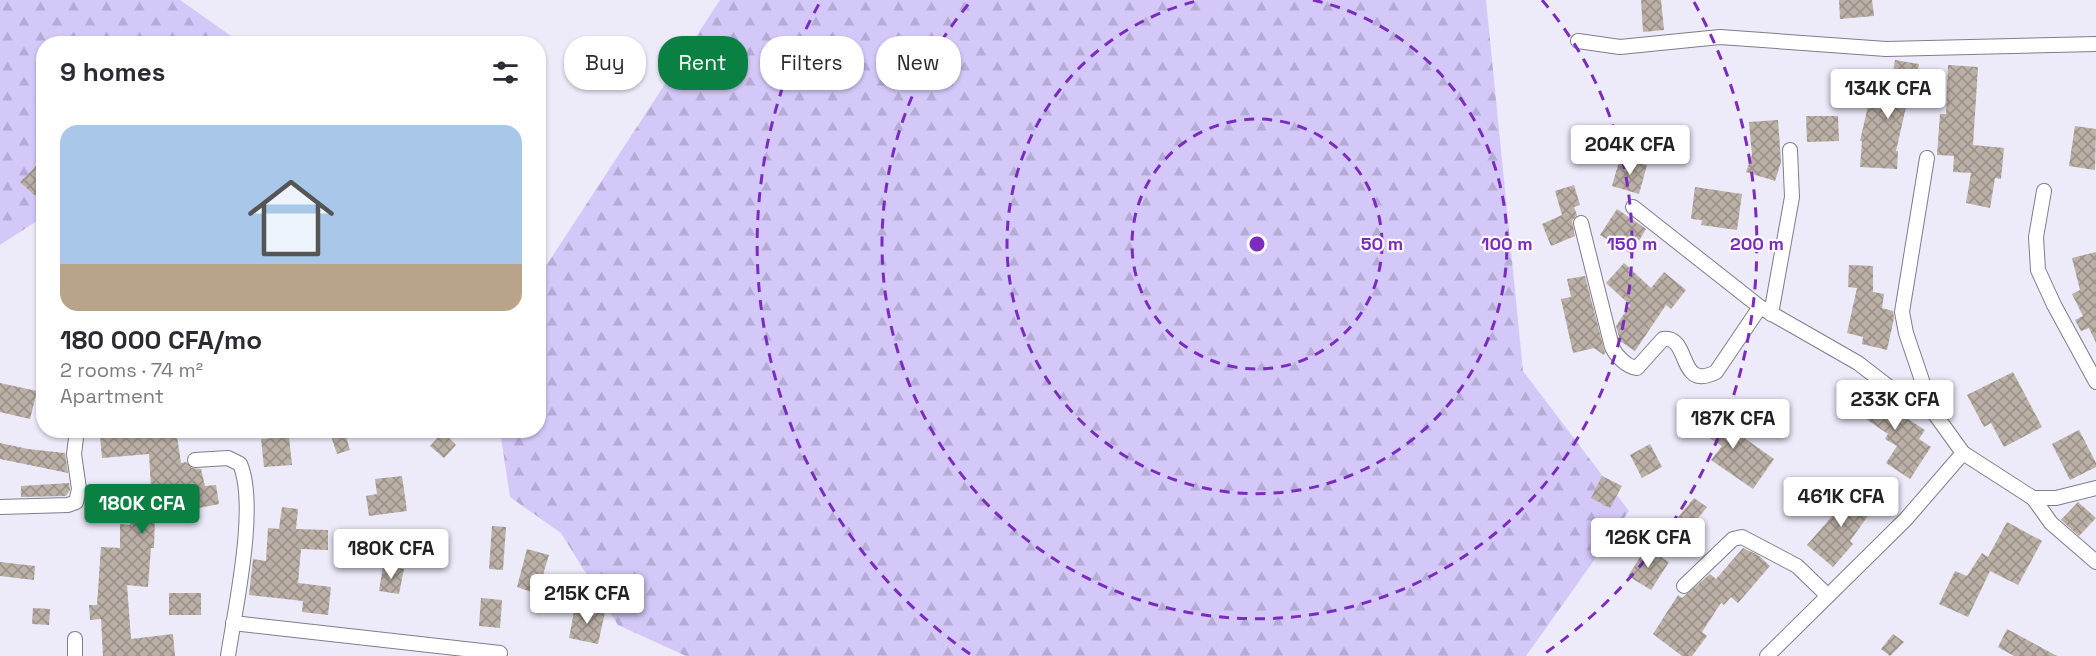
<!DOCTYPE html>
<html lang="en">
<head>
<meta charset="utf-8">
<style>
	:root { --surface:#fff; --page:#f2f2f3; --text:#2b2b33; --muted:#7c7c81; --accent:#0b8043 }
	body { margin:0; font-family:"Space Grotesk",sans-serif; background:var(--page); color:var(--text); height:100vh; display:flex; flex-direction:column; font-size:22px; white-space:nowrap }
	* { box-sizing:border-box; margin:0 }
	p { font-size:20px; color:var(--muted) }
	.icon { flex:none; width:33px; height:33px; fill:none; stroke:currentColor; stroke-width:2; stroke-linecap:round; stroke-linejoin:round }
	.map { position:relative; flex:1; overflow:hidden }
	.side { position:absolute; left:36px; top:36px; width:510px; height:402px; display:flex; flex-direction:column; background:var(--surface); border-radius:24px; box-shadow:0 2px 4px #0004 }
	.side>* { flex:none }
	.hud { position:absolute; left:564px; top:36px; width:570px; height:54px; display:flex; gap:12px }
	.price { position:absolute; translate:-50% -51px; padding:0 14px; border-radius:6px; background:#fff; color:#222; font-size:20px; line-height:39px; filter:drop-shadow(0 2px 3px #0008) }
	.price::after { content:''; position:absolute; left:50%; top:36px; width:18px; height:14px; margin-left:-9px; background:inherit; clip-path:polygon(0 0,100% 0,50% 100%) }
	.price.selected { background:var(--accent); color:#fff }
	ul { padding:0; list-style:none }
	li { display:grid; align-content:center; gap:12px; height:318px; padding:0 24px }
	li span { display:grid; place-items:center; height:186px; border-radius:18px; color:#555 }
	li>.icon { margin-inline-start:auto }
	span .icon { width:108px; height:108px; fill:#fffc; stroke-width:1 }
	li b { font-size:26px }
	h2 { display:flex; justify-content:space-between; align-items:center; height:72px; padding:0 24px; font-size:26px }
	.chip { padding:0 21px; border-radius:24px; background:var(--surface); box-shadow:0 2px 4px #0004; font-size:21px; line-height:54px }
	.chip.selected { background:var(--accent); color:#fff }
	.map>svg:first-child { display:block }
</style>
</head>
<body>
<div class="map">
<svg width="2096" height="656" viewBox="0 0 2096 656">
	<defs>
		<pattern id="forest-firs" width="22" height="20" patternUnits="userSpaceOnUse" patternTransform="scale(1.5)"><rect width="22" height="20" fill="#d3c8f8"/><path d="M5 1l3.5 6h-7zM16 11l3.5 6h-7z" fill="#b5acd5"/></pattern>
		<pattern id="building-cross-hatch" width="8" height="8" patternUnits="userSpaceOnUse" patternTransform="scale(1.5)"><rect width="8" height="8" fill="#bbb0a6"/><path d="M0 0l8 8M0 8l8-8" fill="none" stroke="#988f88"/></pattern>
	</defs>
	<rect width="100%" height="100%" fill="#edeaf9"/>
	<g fill="url(#forest-firs)">
		<polygon points="0,0 180,0 241,43 44,44 43,217 0,245"/>
		<polygon points="720,0 1486,0 1523,371 1629,511 1526,656 686,656 618,625 561,533 510,497 500,431 538,430 539,270 542,272"/>
	</g>
	<g fill="url(#building-cross-hatch)">
		<polygon points="1641,0 1661,0 1664,30 1643,32"/>
		<polygon points="1839,0 1872,0 1874,16 1840,19"/>
		<polygon points="1895,60 1919,64 1911,108 1906,107 1896,151 1898,151 1897,169 1860,167 1862,141 1860,141 1868,106 1887,110"/>
		<polygon points="1948,65 1978,67 1973,145 2004,148 2001,179 1995,178 1990,208 1966,203 1971,173 1953,172 1954,156 1937,155 1940,114 1946,114"/>
		<polygon points="1806,116 1838,116 1839,141 1807,142"/>
		<polygon points="1778,120 1781,162 1775,181 1746,172 1752,155 1749,122"/>
		<polygon points="2075,126 2096,129 2095,170 2069,166"/>
		<polygon points="44,158 44,204 20,182"/>
		<polygon points="1620,158 1647,165 1639,194 1612,186"/>
		<polygon points="1574,185 1580,205 1574,207 1577,215 1572,221 1575,236 1551,246 1542,224 1562,215 1555,191"/>
		<polygon points="1695,187 1742,194 1737,230 1701,225 1702,220 1691,219"/>
		<polygon points="1617,209 1646,229 1631,254 1600,235"/>
		<polygon points="2096,252 2096,343 2089,328 2081,331 2075,320 2083,316 2072,294 2080,290 2072,258"/>
		<polygon points="1624,263 1651,288 1664,272 1686,290 1671,309 1666,305 1635,351 1620,341 1616,326 1630,305 1606,283"/>
		<polygon points="1849,265 1873,266 1873,292 1884,294 1882,308 1893,311 1894,318 1887,350 1862,344 1863,337 1847,333 1857,288 1848,287"/>
		<polygon points="1585,276 1605,353 1604,355 1594,348 1573,353 1561,299 1571,297 1567,279"/>
		<polygon points="2013,372 2042,427 2004,447 1991,423 1984,427 1967,395"/>
		<polygon points="0,383 37,391 30,419 0,412"/>
		<polygon points="1871,385 1898,403 1894,410 1925,430 1919,439 1931,447 1910,479 1886,463 1897,446 1885,439 1888,434 1854,411"/>
		<polygon points="1698,409 1733,430 1774,459 1753,489 1711,460 1722,446 1688,424"/>
		<polygon points="112,430 176,430 181,463 186,462 192,468 201,469 205,486 216,485 219,504 189,510 188,501 157,507 157,515 155,516 154,548 151,548 148,587 127,585 131,639 173,634 175,656 103,656 101,619 90,620 89,605 97,605 101,547 120,548 120,524 130,525 128,489 151,488 149,454 102,458 100,436 112,435"/>
		<polygon points="329,430 344,430 350,450 337,454"/>
		<polygon points="2079,430 2096,463 2096,467 2070,480 2052,444"/>
		<polygon points="443,432 456,445 444,458 430,446"/>
		<polygon points="289,437 292,465 264,467 261,439"/>
		<polygon points="0,443 28,449 65,453 68,473 0,459"/>
		<polygon points="1650,444 1662,467 1642,478 1630,455"/>
		<polygon points="402,476 407,511 369,516 366,496 377,494 375,479"/>
		<polygon points="1602,476 1622,486 1610,508 1591,498"/>
		<polygon points="69,483 70,490 66,496 21,497 21,486"/>
		<polygon points="1851,489 1875,506 1850,541 1853,544 1833,567 1807,545 1833,515"/>
		<polygon points="1694,498 1707,507 1684,536 1671,526"/>
		<polygon points="2078,502 2096,518 2079,536 2061,520"/>
		<polygon points="282,507 298,509 296,529 328,530 328,550 301,549 298,583 331,587 328,615 302,612 303,601 249,595 253,559 266,561 268,528 279,529"/>
		<polygon points="2007,522 2042,541 2018,585 1990,571 1968,617 1939,604 1955,571 1967,576 1982,553 1988,557"/>
		<polygon points="492,526 506,527 503,570 489,569"/>
		<polygon points="1646,548 1669,562 1651,590 1628,576"/>
		<polygon points="1743,548 1758,555 1770,566 1738,603 1731,597 1724,605 1721,603 1702,632 1707,636 1692,656 1682,656 1653,634 1678,595 1682,598 1710,574 1716,579"/>
		<polygon points="527,549 549,555 537,594 517,587"/>
		<polygon points="0,562 35,566 34,580 0,576"/>
		<polygon points="383,566 404,569 399,594 379,591"/>
		<rect x="169" y="593" width="32" height="22"/>
		<polygon points="481,598 502,600 500,628 479,626"/>
		<polygon points="575,606 605,612 598,644 569,638"/>
		<polygon points="33,608 50,609 49,625 32,624"/>
		<polygon points="2007,629 2057,656 2014,656 1998,647"/>
		<polygon points="1893,634 1904,642 1890,656 1881,649"/>
	</g>
	<g fill="none" stroke-linecap="round" stroke-linejoin="round">
		<g stroke="#807d8a" stroke-width="16">
			<g id="street">
				<polyline points="1578,41 1620,47 1720,37 1886,49 2096,44"/>
				<polyline points="1927,158 1902,312 1906,333 1932,410 1963,453 2033,498 2056,498 2096,488"/>
				<polyline points="2044,191 2036,237 2038,270 2054,305 2096,382"/>
				<polyline points="1633,207 1760,307 1858,363 1893,390 1932,410"/>
				<path d="M1581 223 1612 347C1616 356 1627 367 1637 368L1663 339C1691 335 1677 392 1716 372L1760 307"/>
				<polyline points="1771,314 1792,197 1790,150"/>
				<path d="M195 460 228 458 240 464C258 506 235 609 228 656"/>
				<polyline points="2033,498 2051,523 2096,562"/>
				<polyline points="0,507 68,505 76,502 79,489 74,454 77,430"/>
				<polyline points="1684,586 1733,539 1742,537 1797,566 1827,595"/>
				<polyline points="233,623 500,653"/>
				<polyline points="75,656 75,639"/>
				<polyline points="1767,656 1906,519 1963,453"/>
			</g>
		</g>
		<use href="#street" stroke="#fff" stroke-width="14"/>
	</g>
	<g fill="none" stroke="#7b2cbf" stroke-width="3" stroke-dasharray="10 8">
		<circle cx="1257" cy="244" r="125"/>
		<path d="M1313 0A250 250 0 1 1 1201 0"/>
		<path d="M1542 0A375 375 0 1 1 972 0"/>
		<path d="M970 654A500 500 0 0 1 820 2M1694 2A500 500 0 0 1 1544 654"/>
	</g>
	<circle cx="1257" cy="244" r="9" fill="#7b2cbf" stroke="#faf9ff" stroke-width="3"/>
	<g font-size="18" text-anchor="middle" font-weight="bold" fill="#7b2cbf" stroke="#faf9ff" stroke-width="4.5" stroke-linejoin="round" paint-order="stroke">
		<text x="1382" y="250">50 m</text>
		<text x="1507" y="250">100 m</text>
		<text x="1632" y="250">150 m</text>
		<text x="1757" y="250">200 m</text>
	</g>
</svg>
<b class="price" style="left:1888px;top:120px">134K CFA</b>
<b class="price" style="left:1630px;top:176px">204K CFA</b>
<b class="price" style="left:1895px;top:431px">233K CFA</b>
<b class="price" style="left:1733px;top:450px">187K CFA</b>
<b class="price" style="left:1841px;top:528px">461K CFA</b>
<b class="price selected" style="left:142px;top:535px">180K CFA</b>
<b class="price" style="left:1648px;top:569px">126K CFA</b>
<b class="price" style="left:391px;top:580px">180K CFA</b>
<b class="price" style="left:587px;top:625px">215K CFA</b>
<div class="hud">
<a class="chip">Buy</a>
<a class="chip selected">Rent</a>
<a class="chip">Filters</a>
<a class="chip">New</a>
</div>
<section class="side">
<h2>9 homes<svg class="icon" aria-label="filters" viewBox="0 0 24 24"><path d="M4 7h16M4 17h16"/><circle cx="9" cy="7" r="2"/><circle cx="15" cy="17" r="2"/></svg></h2>
<ul>
<li><span style="background:linear-gradient(#a9c7e8 75%,#b9a48a 0)"><svg class="icon" aria-label="home" viewBox="0 0 24 24"><path d="M3 11l9-7 9 7M6 9v11h12V9"/></svg></span><div><b>180 000 CFA/mo</b><p>2 rooms · 74 m²</p><p>Apartment</p></div></li>
</ul>
</section>
</div>
</body>
</html>
